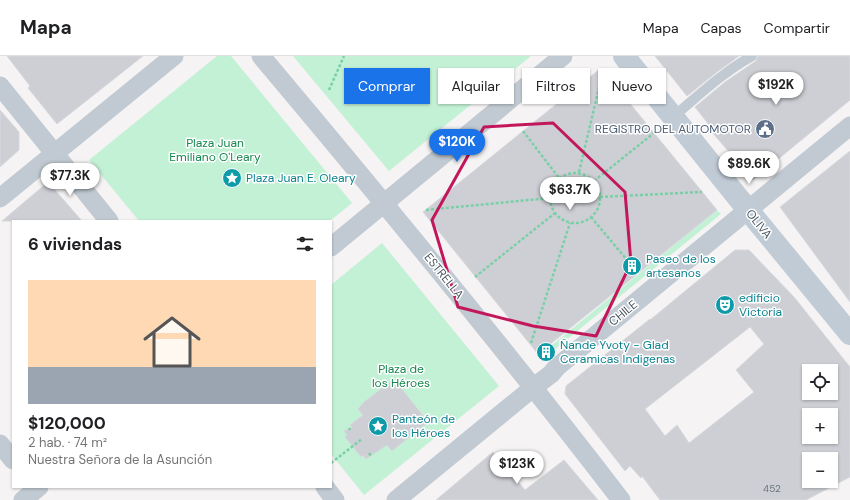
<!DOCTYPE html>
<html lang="es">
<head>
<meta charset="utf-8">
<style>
	:root { --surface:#fff; --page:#f2f2f2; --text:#202124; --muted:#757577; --line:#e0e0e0; --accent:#1a73e8 }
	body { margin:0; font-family:"DM Sans",sans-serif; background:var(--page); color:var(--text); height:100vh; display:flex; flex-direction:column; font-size:15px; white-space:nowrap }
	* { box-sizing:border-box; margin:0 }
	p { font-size:13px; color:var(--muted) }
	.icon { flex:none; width:22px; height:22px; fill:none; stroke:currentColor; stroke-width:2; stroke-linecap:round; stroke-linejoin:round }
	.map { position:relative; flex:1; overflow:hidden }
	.drawer { position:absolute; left:12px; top:164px; width:320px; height:268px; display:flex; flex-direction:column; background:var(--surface); border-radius:0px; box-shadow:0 1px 3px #0004 }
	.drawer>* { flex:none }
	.hud { position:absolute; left:344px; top:12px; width:380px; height:36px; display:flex; gap:8px }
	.buttons { position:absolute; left:802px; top:308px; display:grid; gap:8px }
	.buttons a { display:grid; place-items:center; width:36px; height:36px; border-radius:0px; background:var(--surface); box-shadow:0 1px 3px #0004; font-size:20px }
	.price { position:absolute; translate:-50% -34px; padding:0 9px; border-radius:14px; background:#fff; color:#222; font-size:13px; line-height:26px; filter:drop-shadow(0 1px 2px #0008) }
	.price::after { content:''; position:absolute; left:50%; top:24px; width:12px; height:9px; margin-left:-6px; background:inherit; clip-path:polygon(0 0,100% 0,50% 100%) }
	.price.current { background:var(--accent); color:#fff }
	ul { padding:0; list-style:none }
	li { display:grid; align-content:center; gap:8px; height:212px; padding:0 16px }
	li span { display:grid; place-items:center; height:124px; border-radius:0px; color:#555 }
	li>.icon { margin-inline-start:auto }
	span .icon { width:72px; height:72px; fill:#fffc; stroke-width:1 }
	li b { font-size:17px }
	h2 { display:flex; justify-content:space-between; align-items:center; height:48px; padding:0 16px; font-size:17px }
	.chip { padding:0 14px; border-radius:0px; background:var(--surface); box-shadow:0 1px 3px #0004; font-size:14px; line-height:36px }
	.chip.current { background:var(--accent); color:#fff }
	header { display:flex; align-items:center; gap:24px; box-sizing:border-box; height:56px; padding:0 20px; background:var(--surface); border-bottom:1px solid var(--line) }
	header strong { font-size:19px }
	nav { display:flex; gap:22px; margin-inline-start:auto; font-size:14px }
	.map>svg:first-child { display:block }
</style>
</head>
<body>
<header>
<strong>Mapa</strong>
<nav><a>Mapa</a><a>Capas</a><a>Compartir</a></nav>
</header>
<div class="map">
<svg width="850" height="444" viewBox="0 0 850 444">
	<rect width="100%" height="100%" fill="#f5f3f3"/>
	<g fill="#c3f1d5">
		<polygon points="217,0 231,0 352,147 330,165 139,165 89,104"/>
		<polygon points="293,0 531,0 389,115"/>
		<polygon points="717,154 721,158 554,294 551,290"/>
		<polygon points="382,187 499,330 364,439 331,398 331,229"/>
	</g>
	<g fill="#cdcfd5" stroke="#d7d9de" fill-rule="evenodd">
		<polygon points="7,0 143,0 57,68 28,32 30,30"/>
		<polygon points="655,0 739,0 717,16 687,40"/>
		<polygon points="758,0 850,0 850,44 753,124 711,75 713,74 695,51 725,26 756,5"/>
		<polygon points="601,12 717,154 538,298 423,156"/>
		<polygon points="0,54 19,76 19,94 0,111"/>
		<polygon points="850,95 850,246 780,151"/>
		<polygon points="48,126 82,165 2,165"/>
		<path d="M735 194H749L794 241 850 311V421L806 444H660L642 420 641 422 630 410 625 415 565 338 566 330 650 263V264ZM750 271 764 288 736 314 754 336 689 387 677 369 665 380 645 353ZM809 315H831V337H809ZM809 359H831V381H809ZM809 403H831V425H809Z"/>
		<polygon points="394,323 428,366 392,395 387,389 366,403 363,399 361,401 345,381 347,379 344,375 352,371 350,369 363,359 358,353 364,346"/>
		<polygon points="493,396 525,434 564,404 598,444 436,444"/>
	</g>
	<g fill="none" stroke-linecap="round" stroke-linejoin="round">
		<g stroke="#7ad0a6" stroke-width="2.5" stroke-dasharray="3 2" stroke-linecap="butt">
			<polyline points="329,34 344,0"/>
			<polyline points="523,75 559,122"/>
			<polyline points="579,116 603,15"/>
			<circle cx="575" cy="142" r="25"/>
			<polyline points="594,125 654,77"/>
			<polyline points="600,141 702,136"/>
			<polyline points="426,154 550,142"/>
			<polyline points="591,161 638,217"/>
			<polyline points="475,221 555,157"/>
			<polyline points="531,287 570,167"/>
			<polyline points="349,372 350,374"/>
			<polyline points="369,397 371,400"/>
			<polyline points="331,407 362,383"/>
		</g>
		<path stroke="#c1cad2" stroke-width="10" d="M673 61C698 40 723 16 752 0"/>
		<g stroke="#c1cad2" stroke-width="19">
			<path d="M261 0C384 146 505 293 621 444"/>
			<polyline points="0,30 109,165"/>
			<polyline points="0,142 174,0"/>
			<polyline points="331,191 563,0"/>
			<polyline points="0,388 13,404"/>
			<polyline points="325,431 335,444"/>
			<polyline points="23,444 39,431"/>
			<polyline points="396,444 534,331 551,318 557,311 850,70"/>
		</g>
		<polyline stroke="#c1cbd6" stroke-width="22" points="624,0 748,154 850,278"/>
	</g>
	<path fill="none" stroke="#c2185b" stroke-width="3" stroke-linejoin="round" d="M553 67 625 136 631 207 596 280 533 270 458 251 432 164 484 71Z"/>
	<defs>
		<g id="civic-disc" transform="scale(1)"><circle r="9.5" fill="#5c6f8a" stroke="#fff"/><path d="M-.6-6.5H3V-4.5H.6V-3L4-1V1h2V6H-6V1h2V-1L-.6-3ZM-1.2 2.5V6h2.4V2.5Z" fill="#fff"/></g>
		<g id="sight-disc" transform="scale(1)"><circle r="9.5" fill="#0f9aa8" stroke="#fff"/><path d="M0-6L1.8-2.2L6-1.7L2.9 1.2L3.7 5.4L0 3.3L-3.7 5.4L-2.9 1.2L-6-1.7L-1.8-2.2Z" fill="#fff"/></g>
		<g id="building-disc" transform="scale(1)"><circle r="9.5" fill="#0f9aa8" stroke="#fff"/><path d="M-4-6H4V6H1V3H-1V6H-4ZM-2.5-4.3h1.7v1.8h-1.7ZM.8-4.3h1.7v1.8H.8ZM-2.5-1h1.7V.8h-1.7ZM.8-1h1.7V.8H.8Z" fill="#fff"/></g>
		<g id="theatre-disc" transform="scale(1)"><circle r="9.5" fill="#0f9aa8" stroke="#fff"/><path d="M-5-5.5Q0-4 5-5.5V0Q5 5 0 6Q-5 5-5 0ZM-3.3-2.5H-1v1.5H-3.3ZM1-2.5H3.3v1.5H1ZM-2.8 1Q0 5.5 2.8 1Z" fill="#fff"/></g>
	</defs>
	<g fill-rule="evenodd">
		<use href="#civic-disc" x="765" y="73"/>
		<use href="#sight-disc" x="232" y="122"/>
		<use href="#building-disc" x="632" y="210"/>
		<use href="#theatre-disc" x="725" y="249"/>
		<use href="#building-disc" x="546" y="296"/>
		<use href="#sight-disc" x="378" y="370"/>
	</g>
	<g text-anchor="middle" stroke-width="3" stroke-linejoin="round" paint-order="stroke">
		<g font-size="10" fill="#6b747e">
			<text x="772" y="436">452</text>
		</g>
		<g font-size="12" fill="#4e5e75" stroke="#fff" text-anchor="end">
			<text x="751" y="77">REGISTRO DEL AUTOMOTOR</text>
		</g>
		<g font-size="12" fill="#17864f" stroke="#fff">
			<text x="215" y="91">Plaza Juan<tspan x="215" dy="14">Emiliano O'Leary</tspan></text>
			<text x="401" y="317">Plaza de<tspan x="401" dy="14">los Héroes</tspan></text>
		</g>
		<g font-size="12" fill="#0d838f" stroke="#fff" text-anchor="start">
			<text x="246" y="126">Plaza Juan E. Oleary</text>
			<text x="646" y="207">Paseo de los<tspan x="646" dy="14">artesanos</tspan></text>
			<text x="739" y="246">edificio<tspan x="739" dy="14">Victoria</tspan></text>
			<text x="560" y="293">Ñande Yvoty - Glad<tspan x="560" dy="14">Ceramicas Indigenas</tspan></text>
			<text x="392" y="367">Panteón de<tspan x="392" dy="14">los Héroes</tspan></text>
		</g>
		<g font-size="12" fill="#4a5661" stroke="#fff">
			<text transform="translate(759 168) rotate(51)" y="4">OLIVA</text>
			<text transform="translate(444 220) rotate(51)" y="4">ESTRELLA</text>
			<text transform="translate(623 257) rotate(-40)" y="4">CHILE</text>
		</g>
	</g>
</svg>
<div class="buttons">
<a><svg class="icon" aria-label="locate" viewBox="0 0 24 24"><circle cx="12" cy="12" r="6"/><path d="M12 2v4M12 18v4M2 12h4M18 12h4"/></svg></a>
<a>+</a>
<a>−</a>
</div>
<b class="price" style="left:776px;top:50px">$192K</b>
<b class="price current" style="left:457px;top:107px">$120K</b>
<b class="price" style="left:749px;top:129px">$89.6K</b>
<b class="price" style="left:70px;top:141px">$77.3K</b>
<b class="price" style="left:570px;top:155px">$63.7K</b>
<b class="price" style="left:517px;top:429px">$123K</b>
<div class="hud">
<a class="chip current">Comprar</a>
<a class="chip">Alquilar</a>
<a class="chip">Filtros</a>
<a class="chip">Nuevo</a>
</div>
<section class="drawer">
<h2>6 viviendas<svg class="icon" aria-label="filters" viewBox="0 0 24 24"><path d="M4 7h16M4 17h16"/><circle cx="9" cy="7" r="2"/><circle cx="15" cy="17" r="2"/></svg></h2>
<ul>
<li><span style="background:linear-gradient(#ffd9b3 70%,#9aa5b1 0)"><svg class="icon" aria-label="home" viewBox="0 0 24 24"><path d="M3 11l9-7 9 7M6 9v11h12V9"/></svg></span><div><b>$120,000</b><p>2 hab. · 74 m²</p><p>Nuestra Señora de la Asunción</p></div></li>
</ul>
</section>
</div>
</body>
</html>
